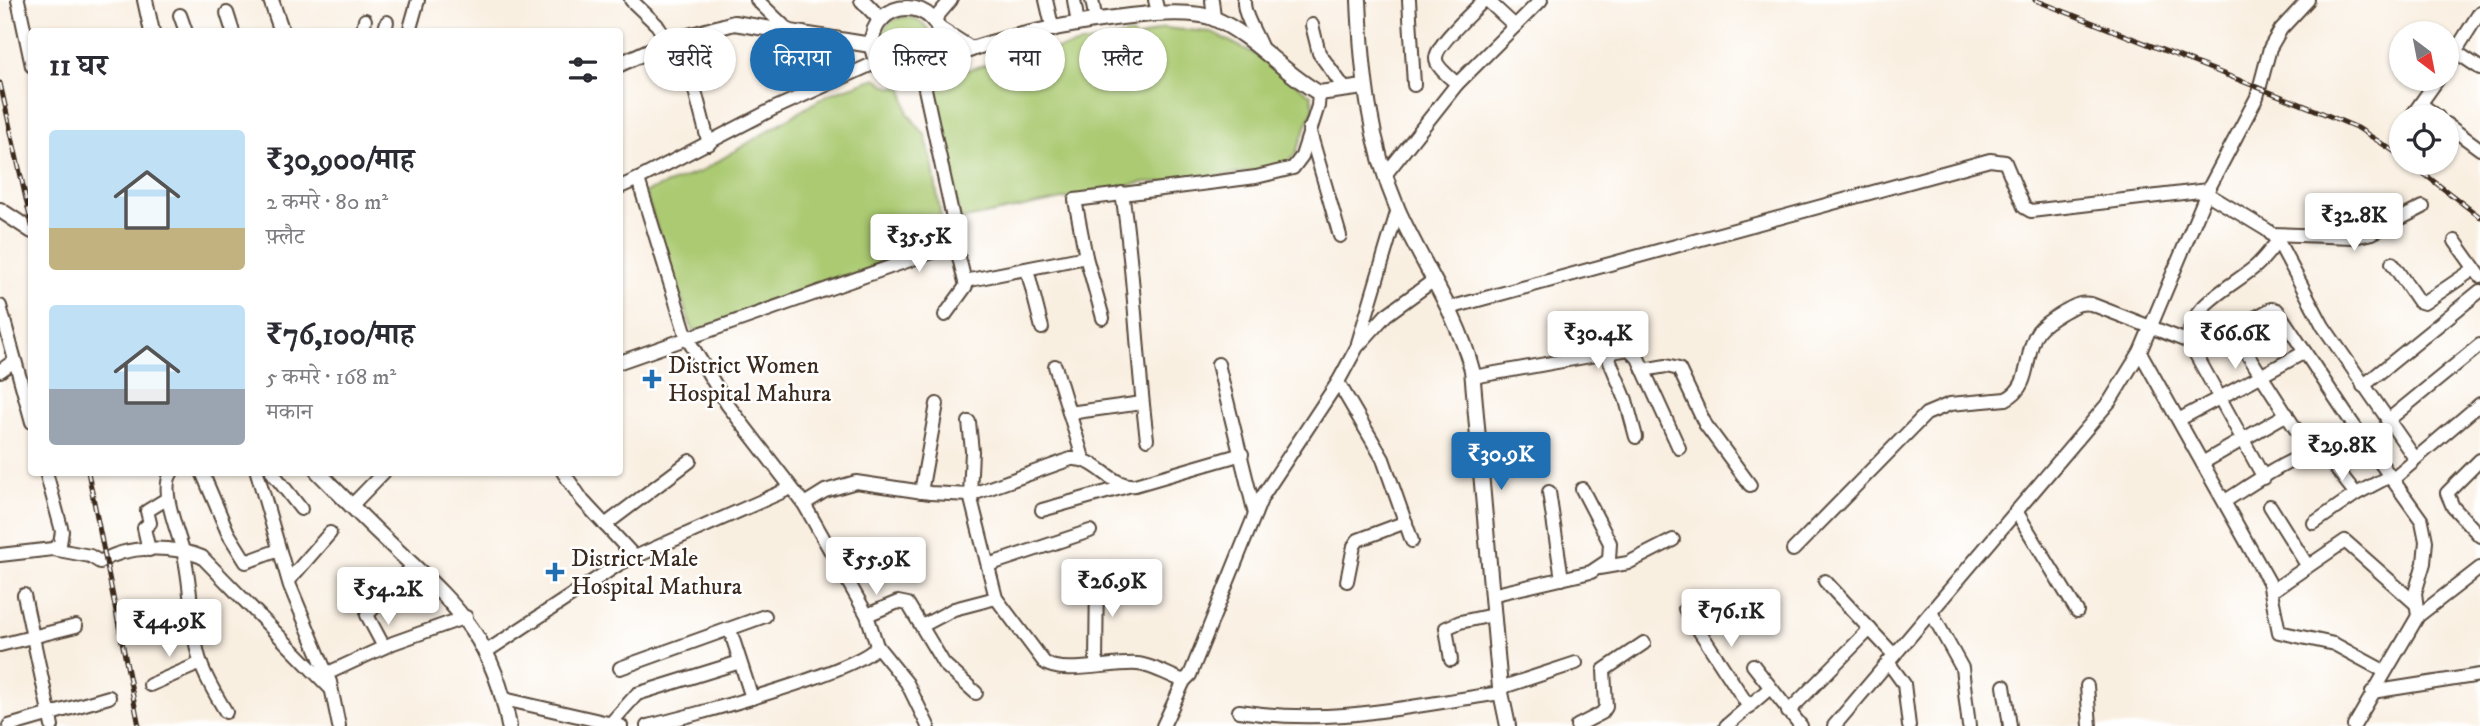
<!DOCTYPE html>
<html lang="hi">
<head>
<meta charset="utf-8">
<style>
	:root { --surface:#fff; --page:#f2f2f3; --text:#2b2b33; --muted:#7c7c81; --accent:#1f6fb2 }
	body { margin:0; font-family:"IM FELL DW Pica","Noto Serif Devanagari",serif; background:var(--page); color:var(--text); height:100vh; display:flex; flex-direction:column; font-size:26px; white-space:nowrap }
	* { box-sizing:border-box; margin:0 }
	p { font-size:23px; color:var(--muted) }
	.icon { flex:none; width:38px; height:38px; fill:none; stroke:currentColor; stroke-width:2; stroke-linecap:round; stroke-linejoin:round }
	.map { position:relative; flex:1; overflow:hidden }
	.drawer { position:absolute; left:28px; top:28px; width:595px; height:448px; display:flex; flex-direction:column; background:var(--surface); border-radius:7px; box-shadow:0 2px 5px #0004 }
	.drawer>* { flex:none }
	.guide { position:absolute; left:644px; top:28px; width:665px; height:63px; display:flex; gap:14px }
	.needle { width:46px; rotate:148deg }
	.buttons { position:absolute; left:2389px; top:21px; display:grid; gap:14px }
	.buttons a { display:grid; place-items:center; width:70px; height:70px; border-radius:50%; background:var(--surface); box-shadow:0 2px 5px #0004; font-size:35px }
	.price { position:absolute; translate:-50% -60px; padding:0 16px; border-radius:7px; background:#fff; color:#222; font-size:23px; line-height:46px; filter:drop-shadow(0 2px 4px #0008) }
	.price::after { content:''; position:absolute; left:50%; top:42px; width:21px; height:16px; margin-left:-10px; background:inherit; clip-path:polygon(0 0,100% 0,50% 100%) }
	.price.current { background:var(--accent); color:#fff }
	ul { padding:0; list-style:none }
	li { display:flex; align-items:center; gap:21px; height:175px; padding:0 21px }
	li span { display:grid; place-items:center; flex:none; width:196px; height:140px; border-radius:7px; color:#555 }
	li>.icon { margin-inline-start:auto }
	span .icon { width:84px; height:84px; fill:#fffc; stroke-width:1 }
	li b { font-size:30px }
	h2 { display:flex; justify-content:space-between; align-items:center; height:84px; padding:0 21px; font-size:30px }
	.chip { padding:0 24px; border-radius:32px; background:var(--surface); box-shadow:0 2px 5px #0004; font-size:24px; line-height:63px }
	.chip.current { background:var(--accent); color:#fff }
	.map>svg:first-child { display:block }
</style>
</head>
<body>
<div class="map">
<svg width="2480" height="726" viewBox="0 0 2480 726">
	<rect width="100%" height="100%" fill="#fff"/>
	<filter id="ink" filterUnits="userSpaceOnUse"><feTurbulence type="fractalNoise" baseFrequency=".0143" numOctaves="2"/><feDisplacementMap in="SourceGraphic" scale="14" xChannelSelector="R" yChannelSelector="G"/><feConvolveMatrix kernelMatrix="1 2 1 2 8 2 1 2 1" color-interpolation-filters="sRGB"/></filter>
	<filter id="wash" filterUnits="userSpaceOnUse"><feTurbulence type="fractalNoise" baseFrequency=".00686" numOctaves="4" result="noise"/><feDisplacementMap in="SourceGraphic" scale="28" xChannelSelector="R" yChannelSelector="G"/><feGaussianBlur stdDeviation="1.57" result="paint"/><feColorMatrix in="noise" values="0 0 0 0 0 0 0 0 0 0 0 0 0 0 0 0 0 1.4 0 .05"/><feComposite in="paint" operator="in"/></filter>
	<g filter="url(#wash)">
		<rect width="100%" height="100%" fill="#f9efe1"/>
		<g fill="#abca72" stroke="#737a48" stroke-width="2">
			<circle cx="906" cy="43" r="26"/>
			<polygon points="1163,28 1211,32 1261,57 1311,95 1314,107 1295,155 1282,167 1179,182 1146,182 960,220 934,80 998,61 1131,34 1137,39"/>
			<polygon points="876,78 889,87 903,88 908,114 925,135 932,161 945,244 693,332 645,192 700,172 829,94"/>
		</g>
	</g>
	<g filter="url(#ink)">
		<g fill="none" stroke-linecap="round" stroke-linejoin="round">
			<g stroke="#58483b" stroke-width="16">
				<g id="minor">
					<polyline points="18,0 32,66"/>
					<polyline points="631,0 657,25 668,42"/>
					<polyline points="757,0 789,31"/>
					<polyline points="1046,0 1053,30"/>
					<polyline points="1074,0 1078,24"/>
					<polyline points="1092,0 1096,21"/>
					<polyline points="1155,0 1158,12"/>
					<polyline points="1212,0 1214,18"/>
					<path d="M1244 0C1243 15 1256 33 1262 49"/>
					<polyline points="1409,0 1414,85"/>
					<polyline points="1487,0 1515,26"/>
					<polyline points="227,13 233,32"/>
					<polyline points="180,15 186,32"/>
					<polyline points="933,21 951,0"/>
					<polyline points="1312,25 1319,53 1345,89"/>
					<polyline points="362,32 365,20"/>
					<polyline points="384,32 387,22"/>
					<polyline points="409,32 418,0"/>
					<polyline points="681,37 709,144"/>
					<polyline points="2456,52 2480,68"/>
					<polyline points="2446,66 2480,12"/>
					<path d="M1457 84C1451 78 1436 67 1436 59 1435 45 1474 11 1484 0"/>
					<polyline points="2421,104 2438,117"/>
					<polyline points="2411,117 2438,79"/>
					<polyline points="2446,124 2480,149"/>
					<polyline points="1309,129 1340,236"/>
					<polyline points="1385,175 1457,84 1541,0"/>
					<polyline points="620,187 638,179"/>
					<path d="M1122 193C1135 275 1136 357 1147 439"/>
					<polyline points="2206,193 2267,230 2278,241 2323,326 2414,457 2412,463 2392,480"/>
					<polyline points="2272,234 2354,237 2372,233 2423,207"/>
					<polyline points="2455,241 2480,276"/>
					<polyline points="2392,263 2418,301 2424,303 2474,269"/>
					<polyline points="1027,269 1042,328"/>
					<polyline points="965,281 1086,257"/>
					<polyline points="0,306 32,422"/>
					<polyline points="1449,308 1990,160 2005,162 2024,207 2031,211 2208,190"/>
					<polyline points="945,315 966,286 955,241"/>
					<polyline points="1103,318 1086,257 1075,200 1256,177 1293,168 1302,156 1318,106 1319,93"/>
					<polyline points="2232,330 2311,453"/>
					<polyline points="1358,343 1398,209"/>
					<polyline points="1606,352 1626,400 1636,437"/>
					<polyline points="2140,352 2269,582 2279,632 2334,644 2384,671"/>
					<polyline points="620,362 944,248 955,241 956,232 922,75"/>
					<polyline points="1218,364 1255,514"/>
					<polyline points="1055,366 1083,458"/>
					<polyline points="1643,370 1666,366 1679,369 1705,424 1750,485"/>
					<polyline points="0,371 14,361"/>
					<polyline points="1473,377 1629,349 1638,358 1679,448"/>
					<polyline points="1338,382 1383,459 1412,541"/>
					<polyline points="2363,386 2480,291"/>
					<polyline points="1069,413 1142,403"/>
					<polyline points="2180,419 2305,352"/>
					<polyline points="2387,421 2480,345"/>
					<path d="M969 422 972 451 970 495 996 598 1044 662C1060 676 1112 662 1137 664 1152 665 1170 676 1184 681"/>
					<polyline points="2414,460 2480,404"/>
					<polyline points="2480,460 2447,493 2453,507 2480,536"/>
					<polyline points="2204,462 2287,414"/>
					<path d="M172 472C159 489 178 532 183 551 193 588 189 628 201 664 207 681 217 697 226 712"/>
					<polyline points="202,472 228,533 246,562 279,550"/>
					<polyline points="257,472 290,586 330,682 339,726"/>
					<polyline points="272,472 301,509"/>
					<polyline points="563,472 583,501 635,557"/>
					<path d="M2264 478 2189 342C2186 306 2232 287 2256 266 2264 259 2271 249 2278 241"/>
					<polyline points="921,492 937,404"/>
					<polyline points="1549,492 1562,579"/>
					<path d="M2225 501C2245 489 2302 448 2323 452L2356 494"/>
					<path d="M804 504 825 491 856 482 930 493 970 495 1071 459C1098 457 1110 488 1135 485L1242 454"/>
					<polyline points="352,505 384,472"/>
					<polyline points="2270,506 2307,565"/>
					<polyline points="1042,510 1128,486"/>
					<polyline points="2016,511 2077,611"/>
					<polyline points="2314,523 2356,494 2390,476"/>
					<polyline points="605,525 690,461"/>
					<path d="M53 549 90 556 100 562C127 545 172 545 202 557L331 689"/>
					<polyline points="149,550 144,528 150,523 147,511 168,498"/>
					<path d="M1793 550 1926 414 1950 404 2006 399C2033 386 2023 353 2038 331 2045 322 2055 317 2065 311 2074 306 2080 302 2091 304L2197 345 2207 344 2271 309 2277 310 2352 423 2422 521 2426 541 2424 563 2415 593 2418 616"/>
					<polyline points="0,555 53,549 60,544 62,531 46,472"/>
					<polyline points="988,565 1090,531"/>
					<polyline points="1599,568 1628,563 1673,540"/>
					<polyline points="290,579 330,533"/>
					<polyline points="1347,581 1354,546 1358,540 1406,522"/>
					<polyline points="1825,581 1894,655"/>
					<polyline points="2272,591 2345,541 2416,604"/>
					<polyline points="24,595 52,726"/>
					<polyline points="1491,595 1591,572 1609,560 1610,543 1582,489"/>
					<polyline points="1685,609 1749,707"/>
					<polyline points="1931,612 1962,668 1969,726"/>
					<polyline points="867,615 898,602 908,604 944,664 976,693"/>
					<polyline points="922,626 954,609 996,598"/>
					<polyline points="730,630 752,698"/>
					<polyline points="0,645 76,626"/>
					<polyline points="877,646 907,683 928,726"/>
					<polyline points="384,647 367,615 414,565"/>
					<polyline points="487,651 619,564 791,488"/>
					<polyline points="1451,660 1446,628 1460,622 1493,615"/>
					<polyline points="1888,662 1904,684 1909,726"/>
					<polyline points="1096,664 1097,572"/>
					<polyline points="1753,665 1801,726"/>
					<polyline points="620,668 765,616"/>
					<polyline points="326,674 393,643 466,617"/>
					<polyline points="150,685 201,663"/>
					<polyline points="2004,686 2010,726"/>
					<polyline points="2087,686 2090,726"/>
					<polyline points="1500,688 1576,663"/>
					<polyline points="2372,692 2480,675"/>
					<polyline points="504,699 621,726"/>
					<path d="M1239 711C1334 726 1408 706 1501 693"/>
					<polyline points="1788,712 1870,629"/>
					<polyline points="610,724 637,694 740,662"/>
					<polyline points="9,726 109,697"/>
					<path d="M647 726C684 718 862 671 877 646L867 615 804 504 727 404 687 338 638 179 773 109 877 62"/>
					<polyline points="1163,726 1184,681 1190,675 1262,497 1338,382 1357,347 1386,315 1434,280"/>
					<polyline points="1577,726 1602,713 1606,707 1604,670 1644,643"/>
					<polyline points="1726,726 1770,688"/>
					<polyline points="1834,726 2110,401 2140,352 2208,190 2257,97 2270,48 2281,29 2308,0"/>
					<polyline points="2354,726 2418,616 2480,568"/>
				</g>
			</g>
			<g stroke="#58483b" stroke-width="18">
				<g id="tertiary">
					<polyline points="145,0 152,32"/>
					<polyline points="271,0 282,32"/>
					<polyline points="862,0 881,20"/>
					<path d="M1359 0C1362 73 1369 142 1398 210 1422 264 1457 312 1472 370L1500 688 1508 726"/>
					<circle cx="907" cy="43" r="35"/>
					<polyline points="938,28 971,49"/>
					<polyline points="620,64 668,42 734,23 871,45"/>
					<path d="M931 68C944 62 956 55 969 50 1014 33 1173 0 1215 19 1254 36 1282 72 1319 93L1364 87"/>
					<polyline points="0,210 32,231"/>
					<path d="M318 472C339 493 359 514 380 534 446 598 492 628 509 726"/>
				</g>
			</g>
			<use href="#minor" stroke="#fff" stroke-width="12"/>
			<use href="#tertiary" stroke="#fff" stroke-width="14"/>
			<g stroke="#3b2a1e" stroke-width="5">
				<g id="rail">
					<polyline points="2035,0 2313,109 2358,128 2401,156"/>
					<polyline points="0,83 32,226"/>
					<polyline points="2410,163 2480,217"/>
					<polyline points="88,472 139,726"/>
				</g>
			</g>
			<use href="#rail" stroke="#fff" stroke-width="2.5" stroke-dasharray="8" stroke-linecap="butt"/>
		</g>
	</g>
	<g fill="#1f6fb2" stroke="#fff" stroke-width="2.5">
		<path d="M648.5 368.5h7v7h7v7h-7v7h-7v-7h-7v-7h7z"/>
		<path d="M551.5 561.5h7v7h7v7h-7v7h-7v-7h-7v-7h7z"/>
	</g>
	<g text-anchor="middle" stroke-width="5" stroke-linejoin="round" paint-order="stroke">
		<g font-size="24" fill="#3b2a1e" stroke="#fff" text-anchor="start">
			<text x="668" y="373">District Women<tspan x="668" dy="28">Hospital Mahura</tspan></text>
			<text x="571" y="566">District Male<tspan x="571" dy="28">Hospital Mathura</tspan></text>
		</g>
	</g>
</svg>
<div class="buttons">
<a><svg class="needle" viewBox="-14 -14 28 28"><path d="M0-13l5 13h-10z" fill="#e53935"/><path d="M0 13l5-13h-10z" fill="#7c7c81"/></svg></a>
<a><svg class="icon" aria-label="locate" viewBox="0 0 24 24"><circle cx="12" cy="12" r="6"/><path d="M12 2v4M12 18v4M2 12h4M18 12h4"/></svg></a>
</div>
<b class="price" style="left:2354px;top:253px">₹32.8K</b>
<b class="price" style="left:919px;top:274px">₹35.5K</b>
<b class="price" style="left:1598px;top:371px">₹30.4K</b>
<b class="price" style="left:2235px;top:371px">₹66.6K</b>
<b class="price" style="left:2342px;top:483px">₹29.8K</b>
<b class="price current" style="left:1501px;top:492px">₹30.9K</b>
<b class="price" style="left:876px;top:597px">₹55.9K</b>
<b class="price" style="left:1112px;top:619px">₹26.9K</b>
<b class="price" style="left:388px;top:627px">₹54.2K</b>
<b class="price" style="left:1731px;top:649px">₹76.1K</b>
<b class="price" style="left:169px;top:659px">₹44.9K</b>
<div class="guide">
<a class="chip">खरीदें</a>
<a class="chip current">किराया</a>
<a class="chip">फ़िल्टर</a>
<a class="chip">नया</a>
<a class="chip">फ़्लैट</a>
</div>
<section class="drawer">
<h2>11 घर<svg class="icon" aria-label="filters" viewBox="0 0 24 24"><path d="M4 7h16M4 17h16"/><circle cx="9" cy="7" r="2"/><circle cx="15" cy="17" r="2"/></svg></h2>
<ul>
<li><span style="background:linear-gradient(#bfe0f5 70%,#c2b280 0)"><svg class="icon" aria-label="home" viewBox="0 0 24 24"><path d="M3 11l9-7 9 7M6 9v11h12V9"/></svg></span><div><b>₹30,900/माह</b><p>2 कमरे · 80 m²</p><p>फ़्लैट</p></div></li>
<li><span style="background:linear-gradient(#bfe0f5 60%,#9aa5b1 0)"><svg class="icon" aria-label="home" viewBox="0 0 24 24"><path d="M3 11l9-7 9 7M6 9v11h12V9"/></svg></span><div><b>₹76,100/माह</b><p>5 कमरे · 168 m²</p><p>मकान</p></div></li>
</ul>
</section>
</div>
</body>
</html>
